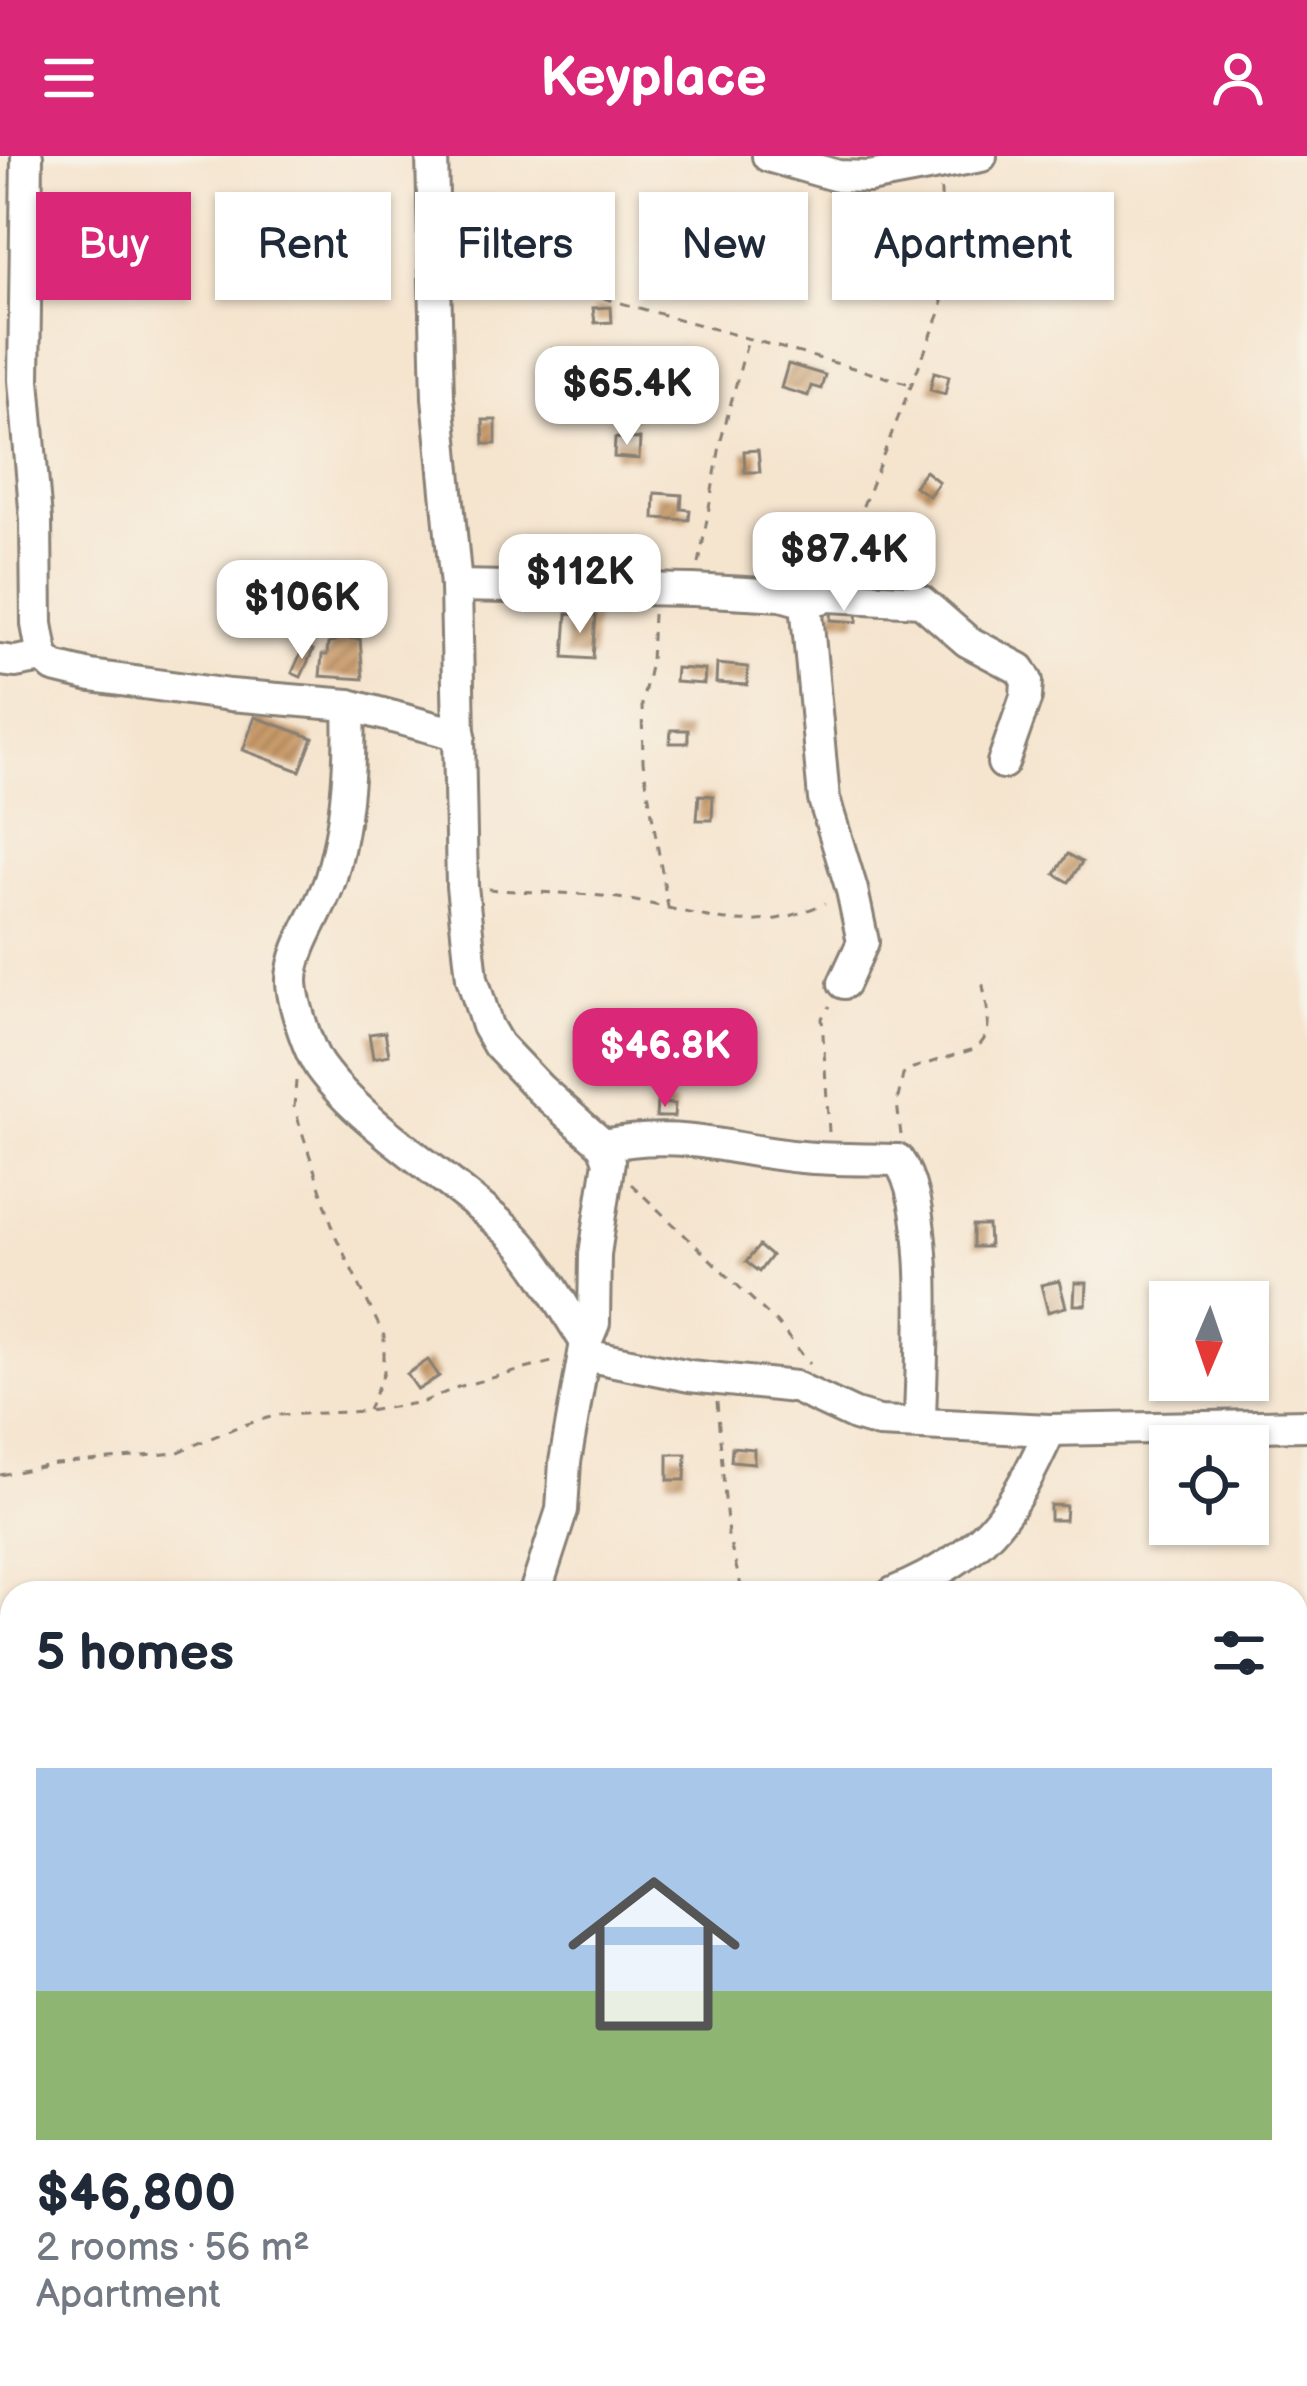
<!DOCTYPE html>
<html lang="en">
<head>
<meta charset="utf-8">
<style>
	:root { --surface:#fff; --page:#f2f2f3; --text:#1f2937; --muted:#747a83; --line:#e0e1e3; --accent:#db2777 }
	body { margin:0; font-family:"Balsamiq Sans",sans-serif; background:var(--page); color:var(--text); height:100vh; display:flex; flex-direction:column; font-size:45px; white-space:nowrap }
	* { box-sizing:border-box; margin:0 }
	p { font-size:39px; color:var(--muted) }
	.icon { flex:none; width:66px; height:66px; fill:none; stroke:currentColor; stroke-width:2; stroke-linecap:round; stroke-linejoin:round }
	.map { position:relative; flex:1; overflow:hidden }
	.details { position:absolute; left:0px; top:1425px; width:1308px; height:807px; display:flex; flex-direction:column; background:var(--surface); border-radius:36px 36px 0 0; box-shadow:0 3px 9px #0004 }
	.details>* { flex:none }
	.top-card { position:absolute; left:36px; top:36px; width:1236px; height:108px; display:flex; gap:24px }
	.needle { width:78px; rotate:182deg }
	.tools { position:absolute; left:1149px; top:1125px; display:grid; gap:24px }
	.tools a { display:grid; place-items:center; width:120px; height:120px; border-radius:0px; background:var(--surface); box-shadow:0 3px 9px #0004; font-size:60px }
	.price { position:absolute; translate:-50% -102px; padding:0 27px; border-radius:24px; background:#fff; color:#222; font-size:39px; line-height:78px; filter:drop-shadow(0 3px 6px #0008) }
	.price::after { content:''; position:absolute; left:50%; top:72px; width:36px; height:27px; margin-left:-18px; background:inherit; clip-path:polygon(0 0,100% 0,50% 100%) }
	.price.selected { background:var(--accent); color:#fff }
	ul { padding:0; list-style:none }
	li { display:grid; align-content:center; gap:24px; height:636px; padding:0 36px }
	li+li { border-top:3px solid var(--line) }
	li span { display:grid; place-items:center; height:372px; border-radius:0px; color:#555 }
	li>.icon { margin-inline-start:auto }
	span .icon { width:216px; height:216px; fill:#fffc; stroke-width:1 }
	li b { font-size:51px }
	h2 { display:flex; justify-content:space-between; align-items:center; height:144px; padding:0 36px; font-size:51px }
	.pill { padding:0 42px; border-radius:0px; background:var(--surface); box-shadow:0 3px 9px #0004; font-size:42px; line-height:108px }
	.pill.selected { background:var(--accent); color:#fff }
	header { display:flex; justify-content:space-between; align-items:center; height:156px; padding:0 36px; background:var(--accent); color:#fff; font-size:54px; font-weight:700 }
	.map>svg:first-child { display:block }
</style>
</head>
<body>
<header><svg class="icon" aria-label="menu" viewBox="0 0 24 24"><path d="M4 6h16M4 12h16M4 18h16"/></svg>Keyplace<svg class="icon" aria-label="person" viewBox="0 0 24 24"><circle cx="12" cy="8" r="4"/><path d="M4 21q1-7 8-7t8 7"/></svg></header>
<div class="map">
<svg width="1307" height="2230" viewBox="0 0 1307 2230">
	<defs>
		<pattern id="building-hatch" width="6" height="6" patternUnits="userSpaceOnUse" patternTransform="scale(3)"><rect width="6" height="6" fill="#c99b6b"/><path d="M-1 1l2-2M0 6l6-6M5 7l2-2" fill="none" stroke="#a27e57"/></pattern>
	</defs>
	<rect width="100%" height="100%" fill="#f7f3e8"/>
	<filter id="ink" filterUnits="userSpaceOnUse"><feTurbulence type="fractalNoise" baseFrequency=".00833" numOctaves="2"/><feDisplacementMap in="SourceGraphic" scale="24" xChannelSelector="R" yChannelSelector="G"/><feConvolveMatrix kernelMatrix="1 2 1 2 8 2 1 2 1" color-interpolation-filters="sRGB"/></filter>
	<filter id="wash" filterUnits="userSpaceOnUse"><feTurbulence type="fractalNoise" baseFrequency=".004" numOctaves="4" result="noise"/><feDisplacementMap in="SourceGraphic" scale="48" xChannelSelector="R" yChannelSelector="G"/><feGaussianBlur stdDeviation="2.7" result="paint"/><feColorMatrix in="noise" values="0 0 0 0 0 0 0 0 0 0 0 0 0 0 0 0 0 1.4 0 .05"/><feComposite in="paint" operator="in"/></filter>
	<g filter="url(#wash)">
		<rect width="100%" height="100%" fill="#f5e4ce"/>
		<g id="blocks">
			<g fill="url(#building-hatch)">
				<polygon points="546,43 584,46 583,61 545,59"/>
				<polygon points="657,98 670,100 665,133 652,131"/>
				<polygon points="611,151 612,166 595,167 593,152"/>
				<polygon points="552,193 566,200 564,217 551,216"/>
				<polygon points="788,208 825,219 821,233 811,230 808,240 781,232"/>
				<polygon points="934,216 949,220 945,238 930,234"/>
				<polygon points="483,264 496,264 496,288 484,288"/>
				<polygon points="615,282 640,283 639,303 614,301"/>
				<polygon points="758,294 760,316 745,316 744,295"/>
				<polygon points="925,315 939,326 929,340 914,330"/>
				<polygon points="655,337 682,339 681,353 690,354 689,364 654,362"/>
				<polygon points="886,373 904,376 902,391 884,389"/>
				<polygon points="832,450 858,452 857,466 831,464"/>
				<polygon points="567,458 596,460 593,503 564,501"/>
				<polygon points="341,482 360,483 363,523 320,520 322,499 327,499 328,488"/>
				<polygon points="304,490 313,494 301,521 292,517"/>
				<polygon points="717,508 748,511 747,529 716,527"/>
				<polygon points="676,512 705,514 704,528 675,526"/>
				<polygon points="255,561 313,582 300,615 243,594"/>
				<polygon points="671,574 688,574 688,587 670,587"/>
				<polygon points="699,639 713,640 712,664 697,664"/>
				<polygon points="1068,698 1082,706 1069,726 1055,718"/>
				<polygon points="385,876 389,899 373,902 369,878"/>
				<polygon points="657,947 675,948 674,961 656,961"/>
				<polygon points="973,1070 988,1070 989,1091 973,1091"/>
				<polygon points="759,1090 771,1100 759,1116 746,1106"/>
				<polygon points="1059,1125 1066,1151 1048,1156 1041,1129"/>
				<polygon points="1075,1127 1087,1127 1086,1149 1074,1149"/>
				<polygon points="428,1204 439,1220 418,1234 407,1218"/>
				<polygon points="732,1291 754,1293 754,1307 731,1305"/>
				<polygon points="668,1298 686,1298 685,1324 668,1324"/>
				<polygon points="1050,1349 1066,1350 1065,1364 1050,1364"/>
			</g>
		</g>
	</g>
	<g filter="url(#ink)">
		<use href="#blocks" fill-opacity="0" stroke="#888075" stroke-width="3"/>
		<g fill="none" stroke-linecap="round" stroke-linejoin="round">
			<g stroke="#888075" stroke-width="36">
				<g id="minor">
					<polyline points="27,0 24,224 36,364 37,468 43,501 54,511 91,520 230,539 349,549 460,579"/>
					<polyline points="432,0 438,241 456,430 462,730 472,822 487,870 498,889 540,933 603,989 609,1005 595,1098 594,1167 586,1186 565,1306 562,1354 535,1437"/>
					<polyline points="768,0 838,20 869,21 981,0"/>
					<polyline points="456,430 693,434 781,439 806,446 824,643 852,734 863,786 844,827"/>
					<polyline points="806,446 829,440 921,445 967,485 1020,513 1027,525 1026,541 1003,607"/>
					<polyline points="0,504 15,506 43,501"/>
					<path d="M349 549C351 605 347 667 331 721 321 755 293 789 292 824 292 845 308 894 320 911 364 972 457 1025 513 1080 542 1109 563 1152 586 1186"/>
					<path d="M603 989C683 973 726 994 802 1001 833 1004 866 1003 898 1004 933 1051 921 1205 920 1265"/>
					<polyline points="585,1199 690,1220 795,1231 855,1259 879,1266 1050,1274 1307,1269"/>
					<path d="M893 1437C985 1397 1009 1364 1050 1274"/>
					<polyline points="675,2220 676,2230"/>
				</g>
			</g>
			<g stroke="#888075" stroke-width="3" stroke-dasharray="9 9" stroke-linecap="butt">
				<polyline points="463,112 557,129 914,229"/>
				<polyline points="699,408 721,284 748,183"/>
				<polyline points="836,417 942,152 941,33"/>
				<polyline points="653,458 651,506 642,547 643,606 668,751"/>
				<path d="M488 733C531 737 575 736 618 742 699 754 744 785 825 747"/>
				<polyline points="296,925 294,951 336,1081 384,1180 384,1216 368,1254"/>
				<polyline points="829,976 822,862 830,850"/>
				<path d="M901 979 897 947 903 919 913 912 974 893C998 879 985 847 982 823"/>
				<polyline points="631,1028 776,1166 810,1208"/>
				<polyline points="717,1246 728,1380 743,1437"/>
				<polyline points="0,1319 56,1308 176,1297 237,1271 278,1259 368,1255 423,1246 458,1231 559,1204"/>
				<polyline points="0,1469 12,1480"/>
				<polyline points="0,2198 17,2230"/>
				<polyline points="562,2220 563,2221"/>
				<polyline points="148,2230 168,2220"/>
				<polyline points="872,2230 875,2220"/>
			</g>
			<use href="#minor" stroke="#fff" stroke-width="30"/>
		</g>
	</g>
</svg>
<div class="tools">
<a><svg class="needle" viewBox="-14 -14 28 28"><path d="M0-13l5 13h-10z" fill="#e53935"/><path d="M0 13l5-13h-10z" fill="#747a83"/></svg></a>
<a><svg class="icon" aria-label="locate" viewBox="0 0 24 24"><circle cx="12" cy="12" r="6"/><path d="M12 2v4M12 18v4M2 12h4M18 12h4"/></svg></a>
</div>
<b class="price" style="left:627px;top:292px">$65.4K</b>
<b class="price" style="left:844px;top:458px">$87.4K</b>
<b class="price" style="left:580px;top:480px">$112K</b>
<b class="price" style="left:302px;top:506px">$106K</b>
<b class="price selected" style="left:665px;top:954px">$46.8K</b>
<div class="top-card">
<a class="pill selected">Buy</a>
<a class="pill">Rent</a>
<a class="pill">Filters</a>
<a class="pill">New</a>
<a class="pill">Apartment</a>
</div>
<section class="details">
<h2>5 homes<svg class="icon" aria-label="filters" viewBox="0 0 24 24"><path d="M4 7h16M4 17h16"/><circle cx="9" cy="7" r="2"/><circle cx="15" cy="17" r="2"/></svg></h2>
<ul>
<li><span style="background:linear-gradient(#a9c7e8 60%,#8fb573 0)"><svg class="icon" aria-label="home" viewBox="0 0 24 24"><path d="M3 11l9-7 9 7M6 9v11h12V9"/></svg></span><div><b>$46,800</b><p>2 rooms · 56 m²</p><p>Apartment</p></div></li>
</ul>
</section>
</div>
</body>
</html>
